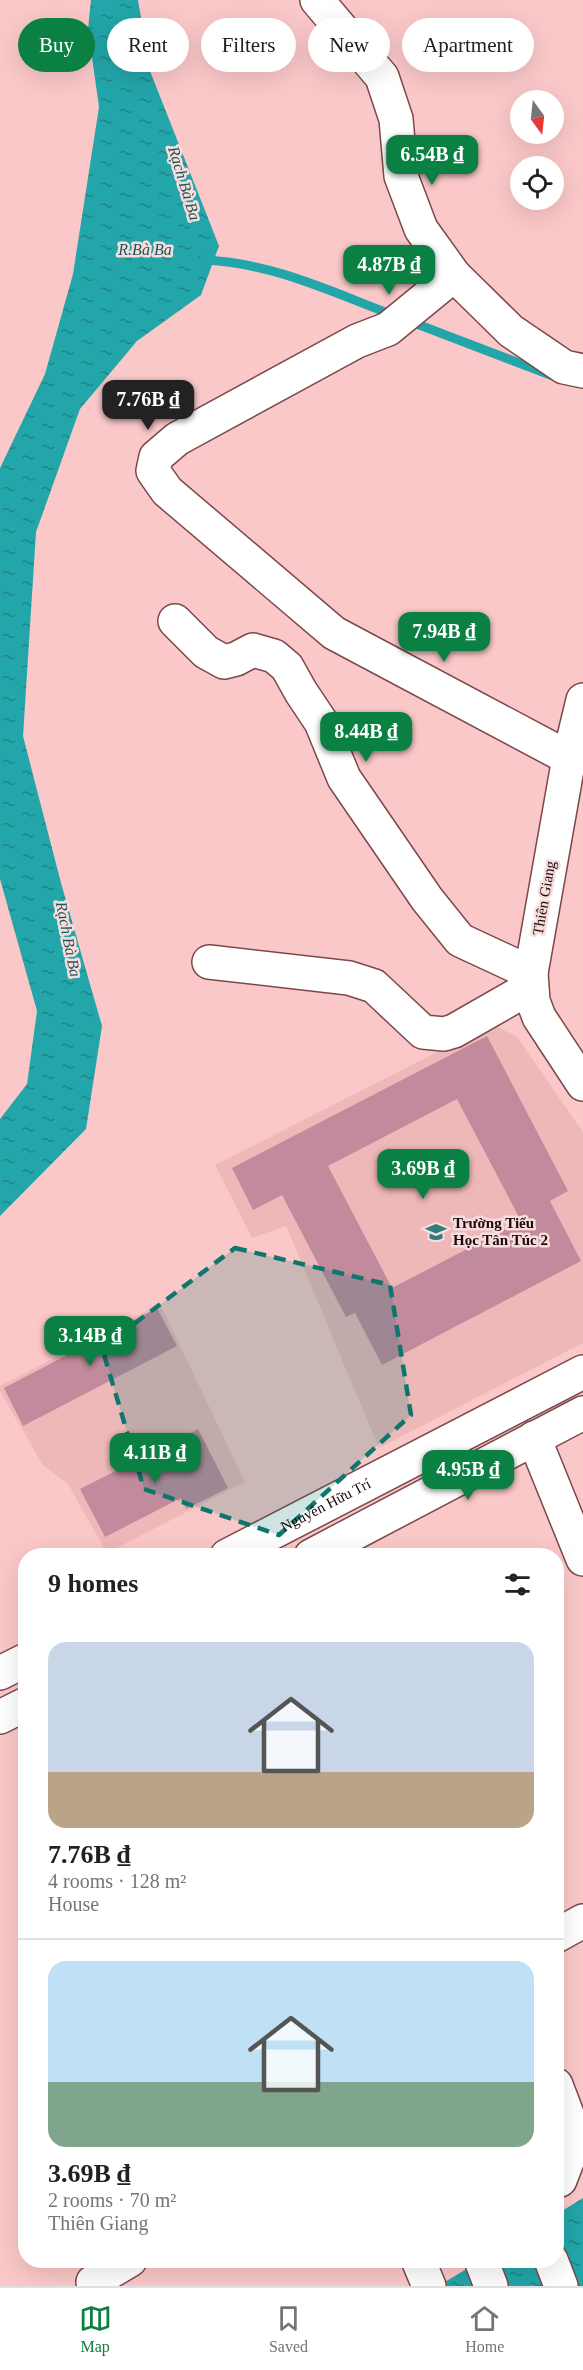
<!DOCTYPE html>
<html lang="en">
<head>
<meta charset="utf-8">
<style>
	:root { --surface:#fff; --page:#f2f2f2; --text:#202124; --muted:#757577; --line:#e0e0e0; --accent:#0b8043 }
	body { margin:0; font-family:Georgia,serif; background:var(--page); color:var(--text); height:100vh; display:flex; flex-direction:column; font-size:22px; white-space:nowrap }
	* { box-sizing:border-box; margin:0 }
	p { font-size:20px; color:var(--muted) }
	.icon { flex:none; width:33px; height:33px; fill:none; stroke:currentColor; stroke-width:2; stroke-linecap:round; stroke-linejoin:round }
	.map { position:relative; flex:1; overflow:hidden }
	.panel { position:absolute; left:18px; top:1548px; width:546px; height:720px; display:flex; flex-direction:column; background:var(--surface); border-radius:24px; box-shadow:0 6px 24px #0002 }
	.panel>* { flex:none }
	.banner { position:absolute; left:18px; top:18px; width:548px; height:54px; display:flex; gap:12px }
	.needle { width:39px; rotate:165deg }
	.controls { position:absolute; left:510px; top:90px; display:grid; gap:12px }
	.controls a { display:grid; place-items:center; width:54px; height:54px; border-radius:50%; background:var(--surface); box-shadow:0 6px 24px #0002; font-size:30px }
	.price { position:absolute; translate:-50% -51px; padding:0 14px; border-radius:12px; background:var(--accent); color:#fff; font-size:20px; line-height:39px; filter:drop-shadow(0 2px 3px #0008) }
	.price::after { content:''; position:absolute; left:50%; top:36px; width:18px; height:14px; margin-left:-9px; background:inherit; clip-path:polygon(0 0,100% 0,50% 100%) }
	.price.current { background:#222; color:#fff }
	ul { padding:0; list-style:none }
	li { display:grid; align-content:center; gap:12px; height:318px; padding:0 30px }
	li+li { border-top:2px solid var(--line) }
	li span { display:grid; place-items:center; height:186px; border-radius:18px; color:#555 }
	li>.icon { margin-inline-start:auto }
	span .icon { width:108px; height:108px; fill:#fffc; stroke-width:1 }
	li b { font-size:26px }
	h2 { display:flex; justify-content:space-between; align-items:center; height:72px; padding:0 30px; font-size:26px }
	.tag { padding:0 21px; border-radius:27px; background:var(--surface); box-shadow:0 6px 24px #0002; font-size:21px; line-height:54px }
	.tag.current { background:var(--accent); color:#fff }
	.tab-bar { display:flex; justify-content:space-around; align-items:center; height:84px; border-top:2px solid var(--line); background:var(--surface); font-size:16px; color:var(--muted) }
	.tab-bar a { display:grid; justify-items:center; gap:3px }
	.tab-bar .current { color:var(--accent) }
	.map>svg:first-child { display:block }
</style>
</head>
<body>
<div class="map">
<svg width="583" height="2286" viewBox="0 0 583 2286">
	<defs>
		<pattern id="water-ripples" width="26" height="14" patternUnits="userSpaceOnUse" patternTransform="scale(1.5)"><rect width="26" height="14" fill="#23a6a9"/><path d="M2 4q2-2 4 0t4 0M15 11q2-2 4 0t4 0" fill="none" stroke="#1e8588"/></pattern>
	</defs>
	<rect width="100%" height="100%" fill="#fbc8c9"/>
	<g fill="#eeb8b9">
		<polygon points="492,1024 517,1037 583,1132 583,1343 379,1448 286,1226 252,1238 215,1165"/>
		<polygon points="160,1304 245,1482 107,1553 68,1484 42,1464 0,1391 0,1386"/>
	</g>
	<g fill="url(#water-ripples)">
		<polygon points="91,0 138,0 150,71 219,246 201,295 137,341 80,409 36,532 23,736 61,883 102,1026 86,1129 0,1216 0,1119 27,1084 37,1011 0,879 0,468 45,374 73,274 99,107 88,29"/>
		<polygon points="583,2198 583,2286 438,2286 480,2261 556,2260 557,2214"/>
	</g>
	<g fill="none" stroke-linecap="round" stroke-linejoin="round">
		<g stroke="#23a6a9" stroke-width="9">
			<path d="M203 260C270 262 332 292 393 315"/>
			<polyline points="409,321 553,376"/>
		</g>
	</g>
	<g fill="#c28a9d" fill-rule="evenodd">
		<path d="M487 1036 568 1191 550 1201 581 1261 382 1365 355 1313 346 1317 282 1195 253 1210 232 1168ZM457 1099 521 1221 392 1288 328 1166Z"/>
		<polygon points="157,1308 177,1346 23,1426 4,1388"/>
		<polygon points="198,1429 228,1488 186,1509 181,1498 105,1537 80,1489"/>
	</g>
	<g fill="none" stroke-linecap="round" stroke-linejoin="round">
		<g stroke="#7c484a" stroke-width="36">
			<g id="minor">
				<polyline points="317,0 382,77 396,119 401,176 421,229 454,275 511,331 564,367 583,371"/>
				<polyline points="454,275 388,329 357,341 177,439 156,457 153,471 167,491 334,633 569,758"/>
				<polyline points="175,621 206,652 224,662 236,659 253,650 274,656 287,667 301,692 321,722 344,778 427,899 460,940 531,973"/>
				<polyline points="583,700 569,758 531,973 533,1001 539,1017 583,1084"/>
				<polyline points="209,962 349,978 374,986 423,1032 444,1034 454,1031 531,987"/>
				<polyline points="534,1438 583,1559"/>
				<polyline points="556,1936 583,1921"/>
				<polyline points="556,2085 576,2138 560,2180"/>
				<polyline points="418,2260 429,2286"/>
				<polyline points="93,2282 130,2260"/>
			</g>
		</g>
		<g stroke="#7c484a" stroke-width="36">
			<g id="major">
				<path id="s1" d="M227 1556 583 1372"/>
				<polyline points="311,1556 583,1413"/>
				<polyline points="0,1673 26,1660"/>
				<polyline points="0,1717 26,1704"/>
				<polyline points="481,2260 491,2286"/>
				<polyline points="551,2260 561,2286"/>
			</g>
		</g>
		<use href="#minor" stroke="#fff" stroke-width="33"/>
		<use href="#major" stroke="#fff" stroke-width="33"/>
	</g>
	<path fill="#0f766e" fill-opacity="0.2" stroke="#0f766e" stroke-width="4.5" stroke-dasharray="12 8" stroke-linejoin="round" d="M235 1248 390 1285 411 1415 279 1535 144 1489 102 1348Z"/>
	<defs>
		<g id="school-bare" transform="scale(1.62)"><path d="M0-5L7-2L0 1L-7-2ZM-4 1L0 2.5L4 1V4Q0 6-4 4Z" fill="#327c7e" stroke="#f7dddd" stroke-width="2.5" paint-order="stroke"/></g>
	</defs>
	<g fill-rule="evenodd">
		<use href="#school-bare" x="436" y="1232"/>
	</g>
	<g text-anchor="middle" stroke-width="5" stroke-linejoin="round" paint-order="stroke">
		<g font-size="15" fill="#1d090a" stroke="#f7dddd">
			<text transform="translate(544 898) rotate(-80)" y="5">Thiên Giang</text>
			<text dy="5" stroke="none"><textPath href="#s1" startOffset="111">Nguyễn Hữu Trí</textPath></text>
		</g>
		<g font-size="15" font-weight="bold" fill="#1d090a" stroke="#f7dddd" text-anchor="start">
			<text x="453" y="1228">Trường Tiểu<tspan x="453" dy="17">Học Tân Túc 2</tspan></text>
		</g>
		<g font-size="16" font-style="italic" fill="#225556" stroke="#f7dddd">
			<text transform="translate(185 183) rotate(73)" y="6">Rạch Bà Ba</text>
			<text x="145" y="255">R.Bà Ba</text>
			<text transform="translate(69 939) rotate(79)" y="6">Rạch Bà Ba</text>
		</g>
	</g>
</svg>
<div class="controls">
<a><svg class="needle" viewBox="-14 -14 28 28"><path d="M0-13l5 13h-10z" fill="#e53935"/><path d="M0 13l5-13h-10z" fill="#757577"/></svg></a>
<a><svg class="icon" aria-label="locate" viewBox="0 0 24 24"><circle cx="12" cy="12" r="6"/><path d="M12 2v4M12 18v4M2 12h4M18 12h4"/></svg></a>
</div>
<b class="price" style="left:432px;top:186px">6.54B ₫</b>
<b class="price" style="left:389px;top:296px">4.87B ₫</b>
<b class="price current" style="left:148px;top:431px">7.76B ₫</b>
<b class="price" style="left:444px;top:663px">7.94B ₫</b>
<b class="price" style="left:366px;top:763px">8.44B ₫</b>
<b class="price" style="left:423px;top:1200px">3.69B ₫</b>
<b class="price" style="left:90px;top:1367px">3.14B ₫</b>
<b class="price" style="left:155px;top:1484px">4.11B ₫</b>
<b class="price" style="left:468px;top:1501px">4.95B ₫</b>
<div class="banner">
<a class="tag current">Buy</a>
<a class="tag">Rent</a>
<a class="tag">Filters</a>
<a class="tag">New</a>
<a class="tag">Apartment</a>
</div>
<section class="panel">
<h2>9 homes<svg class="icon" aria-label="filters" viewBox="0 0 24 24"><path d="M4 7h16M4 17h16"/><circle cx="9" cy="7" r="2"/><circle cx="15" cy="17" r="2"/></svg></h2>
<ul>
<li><span style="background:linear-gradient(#c9d6e8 70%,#b9a48a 0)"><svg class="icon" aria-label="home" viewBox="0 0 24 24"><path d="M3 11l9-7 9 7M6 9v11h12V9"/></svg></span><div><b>7.76B ₫</b><p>4 rooms · 128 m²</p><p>House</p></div></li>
<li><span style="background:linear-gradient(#bfe0f5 65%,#7fa58c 0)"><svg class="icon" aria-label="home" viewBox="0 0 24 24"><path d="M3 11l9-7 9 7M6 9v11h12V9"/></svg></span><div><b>3.69B ₫</b><p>2 rooms · 70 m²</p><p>Thiên Giang</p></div></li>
</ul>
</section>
</div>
<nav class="tab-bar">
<a class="current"><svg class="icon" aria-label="map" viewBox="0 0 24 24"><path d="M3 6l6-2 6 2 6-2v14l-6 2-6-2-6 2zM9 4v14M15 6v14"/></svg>Map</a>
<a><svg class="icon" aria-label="saved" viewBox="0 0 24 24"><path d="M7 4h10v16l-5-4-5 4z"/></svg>Saved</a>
<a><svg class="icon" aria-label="home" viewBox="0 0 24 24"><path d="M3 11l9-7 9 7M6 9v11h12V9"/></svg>Home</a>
</nav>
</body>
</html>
